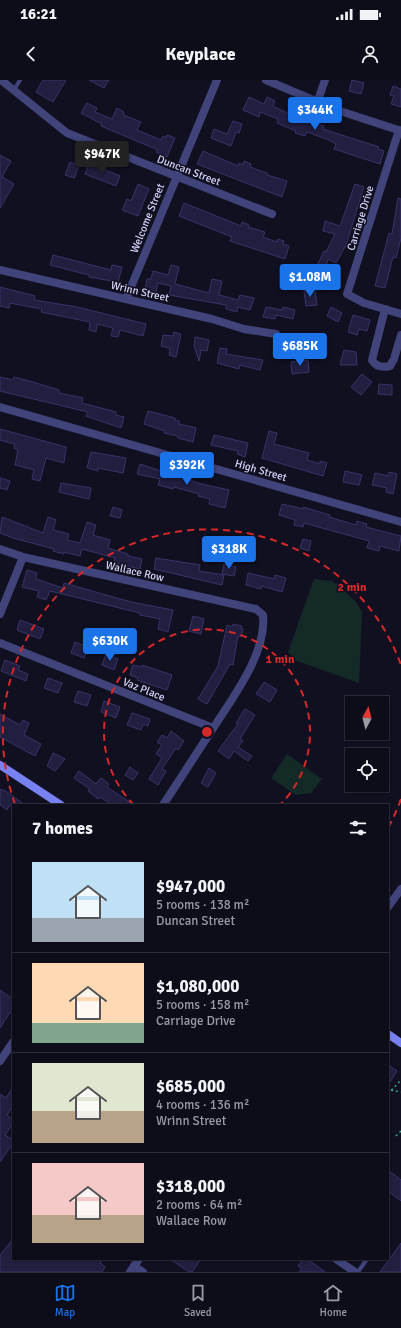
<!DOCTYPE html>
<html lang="en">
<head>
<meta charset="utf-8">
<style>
	:root { --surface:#0d0c19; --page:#1b1a26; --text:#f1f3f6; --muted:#9a9ba2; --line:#2d2c38; --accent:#1a73e8 }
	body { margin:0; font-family:Signika,sans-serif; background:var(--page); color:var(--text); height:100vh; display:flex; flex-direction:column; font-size:15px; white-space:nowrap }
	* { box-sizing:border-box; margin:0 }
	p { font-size:13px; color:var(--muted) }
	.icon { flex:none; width:22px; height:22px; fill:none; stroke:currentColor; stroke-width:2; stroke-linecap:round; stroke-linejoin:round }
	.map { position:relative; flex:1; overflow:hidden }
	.details { position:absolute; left:12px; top:724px; width:377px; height:456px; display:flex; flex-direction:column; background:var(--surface); border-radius:0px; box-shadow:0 1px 3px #0004,0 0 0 1px var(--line) }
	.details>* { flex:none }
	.needle { width:26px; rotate:7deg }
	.buttons { position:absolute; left:345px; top:616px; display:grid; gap:8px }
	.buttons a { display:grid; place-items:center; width:44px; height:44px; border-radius:0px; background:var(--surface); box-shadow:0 1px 3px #0004,0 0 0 1px var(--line); font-size:20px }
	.price { position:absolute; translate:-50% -34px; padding:0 9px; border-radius:4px; background:var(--accent); color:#fff; font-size:13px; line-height:26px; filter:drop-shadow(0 1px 2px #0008) }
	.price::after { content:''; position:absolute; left:50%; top:24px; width:12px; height:9px; margin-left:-6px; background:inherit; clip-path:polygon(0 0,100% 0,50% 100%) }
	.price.selected { background:#222; color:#fff }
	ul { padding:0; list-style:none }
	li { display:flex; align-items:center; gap:12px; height:100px; padding:0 20px }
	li+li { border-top:1px solid var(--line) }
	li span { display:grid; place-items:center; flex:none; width:112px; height:80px; border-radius:0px; color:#555 }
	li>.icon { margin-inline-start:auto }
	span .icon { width:48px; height:48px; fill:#fffc; stroke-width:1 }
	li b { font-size:17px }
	h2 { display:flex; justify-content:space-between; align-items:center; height:48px; padding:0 20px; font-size:17px }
	.status { display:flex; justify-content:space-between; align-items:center; height:28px; padding:0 20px; background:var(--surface); direction:ltr }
	.status svg { height:11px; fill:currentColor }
	header { display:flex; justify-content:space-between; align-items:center; height:52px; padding:0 20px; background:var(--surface); font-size:18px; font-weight:700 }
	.menu { display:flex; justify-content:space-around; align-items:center; height:56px; border-top:1px solid var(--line); background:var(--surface); font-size:11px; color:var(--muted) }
	.menu a { display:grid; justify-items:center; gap:2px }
	.menu .selected { color:var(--accent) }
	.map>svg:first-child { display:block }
</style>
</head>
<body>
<div class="status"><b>16:21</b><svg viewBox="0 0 49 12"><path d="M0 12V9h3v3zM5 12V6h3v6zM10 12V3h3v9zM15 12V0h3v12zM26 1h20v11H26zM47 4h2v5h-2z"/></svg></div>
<header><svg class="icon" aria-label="back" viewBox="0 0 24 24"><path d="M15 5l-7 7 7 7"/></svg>Keyplace<svg class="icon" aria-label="person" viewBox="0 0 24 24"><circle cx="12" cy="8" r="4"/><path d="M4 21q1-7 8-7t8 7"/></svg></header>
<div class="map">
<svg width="401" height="1192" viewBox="0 0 401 1192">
	<rect width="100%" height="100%" fill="#111021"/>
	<g fill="#142a27">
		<polygon points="314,499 331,501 337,504 356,522 362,532 359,603 294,580 288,572"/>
		<polygon points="287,674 322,699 311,713 296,715 271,698"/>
	</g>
	<g fill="#211e40" stroke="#383369">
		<polygon points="43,0 66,0 53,22 36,12"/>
		<polygon points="89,0 109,0 104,8"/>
		<polygon points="352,0 364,3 361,14 349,11"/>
		<polygon points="393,6 401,9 401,27 391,24 394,16 390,15"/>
		<polygon points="249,17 264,24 267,17 275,21 273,26 291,35 324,46 323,49 379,67 378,69 384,71 380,84 334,69 336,64 329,60 307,52 305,56 295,53 296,51 277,43 278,39 260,32 259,37 243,30"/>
		<polygon points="87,23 97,28 95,32 112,39 117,28 124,32 123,35 141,42 137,50 161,60 163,56 166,58 167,55 175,58 167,77 156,72 158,70 101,46 102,44 81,33"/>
		<polygon points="233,41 242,44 239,53 236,52 231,66 211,58 214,49 227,54"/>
		<polygon points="203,71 238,86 239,83 243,85 244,81 251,84 250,87 267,93 267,95 287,101 282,117 197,84"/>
		<polygon points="0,75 11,81 2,97 14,104 0,128"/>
		<polygon points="70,82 79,86 74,98 65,95"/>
		<polygon points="89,83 120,96 116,106 85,94"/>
		<polygon points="138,104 149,109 138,136 122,130 127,119 131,121"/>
		<polygon points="355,104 364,107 346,165 336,183 328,179 323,201 309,197 312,185 317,186 324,171 326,172 335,154 323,151 325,141 340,146"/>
		<polygon points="398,118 401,119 401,158 396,178 393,177 385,208 375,206 389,153 392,154"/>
		<polygon points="184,123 241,146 242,142 249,145 248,147 265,152 263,157 277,162 278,159 284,161 283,164 289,166 285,179 230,161 232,157 179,136"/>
		<polygon points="53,175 111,190 112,185 122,187 118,202 89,197 89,195 50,185"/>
		<polygon points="171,185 179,187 175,204 209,213 212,199 222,201 219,215 238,220 240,215 254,218 250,230 238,227 237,232 226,229 226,225 169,215 171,206 158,203 156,212 145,209 147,199 151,199 153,191 168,195"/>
		<polygon points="0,207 35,216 34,220 77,227 146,244 143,256 120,250 118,257 111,256 113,248 97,244 96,252 89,250 90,242 41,232 42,229 10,223 9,228 0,226"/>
		<polygon points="315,210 317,225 306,226 304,211"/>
		<polygon points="266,227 282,230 283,227 295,230 293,239 276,235 275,239 263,237"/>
		<polygon points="331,227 342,233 338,242 327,236"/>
		<polygon points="353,235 370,240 367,251 359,249 357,255 348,252"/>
		<polygon points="174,252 181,254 176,277 169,275 170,268 161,266 163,255 173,256"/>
		<polygon points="195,257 209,260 207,271 201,270 199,281 194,266"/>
		<polygon points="220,268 227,269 226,274 263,280 260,290 240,285 239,289 217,283"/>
		<polygon points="344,270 356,272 357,285 340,285"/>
		<polygon points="308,280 309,292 292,294 291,282"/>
		<polygon points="362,294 372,302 361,315 351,307"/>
		<polygon points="0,297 13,300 14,297 33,302 59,310 59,313 83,318 82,323 116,332 116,335 124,337 121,348 86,336 88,332 0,311"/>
		<polygon points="379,304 392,305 392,315 378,314"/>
		<polygon points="148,331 175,338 175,340 179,341 179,344 196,348 193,362 178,358 178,356 164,353 165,351 144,344"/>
		<polygon points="0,349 66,367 64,383 46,378 40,401 32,399 34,390 15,385 18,370 14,368 15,364 0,360"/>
		<polygon points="269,351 277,353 274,364 309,373 307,380 320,384 320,381 327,383 323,396 262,378"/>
		<polygon points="214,355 248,363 245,377 237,374 238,371 211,365"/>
		<polygon points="91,372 126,378 123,393 98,388 98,391 87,388"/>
		<polygon points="140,384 201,404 229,410 225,428 209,424 210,419 198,416 199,414 174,407 173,409 158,405 160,399 137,394"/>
		<polygon points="345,391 362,395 359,405 343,402"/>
		<polygon points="389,392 397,394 393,414 386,412 387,408 372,405 375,393 388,396"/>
		<polygon points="0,398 10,401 7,410 0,408"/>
		<polygon points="61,403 91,408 89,419 59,412"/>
		<polygon points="282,424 303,429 303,427 310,429 330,435 329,437 356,445 357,441 367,444 366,447 401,456 399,471 380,466 379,471 367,468 369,461 304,443 303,447 294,445 295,440 279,435"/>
		<polygon points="113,427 122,430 120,438 110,436"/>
		<polygon points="2,437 43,453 48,437 56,440 53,450 69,454 67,460 80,463 87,442 96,445 93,455 110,460 108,468 128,474 128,476 142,479 140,489 114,483 115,478 82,469 80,476 64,472 64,474 53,471 54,469 13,458 0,453"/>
		<polygon points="303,459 311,461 309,471 300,468"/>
		<polygon points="156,478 200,485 199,491 224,495 222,505 154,489"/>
		<polygon points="224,484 236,487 234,496 222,494"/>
		<polygon points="27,490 37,493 36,499 63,508 64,503 131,522 173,530 168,552 158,549 160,539 140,535 140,533 50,511 46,520 37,517 39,511 22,507"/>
		<polygon points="248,493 274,499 275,495 286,498 282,512 262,506 261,509 246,505"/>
		<polygon points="193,536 204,539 201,554 189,551"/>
		<polygon points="20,540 44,549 40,559 17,550"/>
		<polygon points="233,544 242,546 241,549 243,549 241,557 238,556 233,585 230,584 207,624 198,619 218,586 227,545 232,547"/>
		<polygon points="75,562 88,567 84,578 71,573"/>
		<polygon points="106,574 118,579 114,590 102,585"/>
		<polygon points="5,580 20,586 18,590 28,594 26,601 1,591"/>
		<polygon points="133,585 141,587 142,585 172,595 167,610 137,600 138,598 130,595"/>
		<polygon points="48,598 62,603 58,613 44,608"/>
		<polygon points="264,602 277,610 270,622 256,614"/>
		<polygon points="78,611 91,615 87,626 74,622"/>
		<polygon points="104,621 120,627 116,638 101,632"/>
		<polygon points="245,629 255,635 240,659 243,661 238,667 252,676 248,681 234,671 229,679 218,671 238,644 236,643"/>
		<polygon points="132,633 150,639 148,646 143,644 141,650 127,645"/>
		<polygon points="0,634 20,645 23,640 29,643 24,655 41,664 35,676 0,657"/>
		<polygon points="171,651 184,661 178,670 176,668 162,689 166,691 158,705 149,699 162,678 156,674 162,665 157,662 162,655 167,658"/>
		<polygon points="53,673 65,679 55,691 47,686"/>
		<polygon points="130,687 138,693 133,700 125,695"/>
		<polygon points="209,688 216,693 208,707 201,703"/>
		<polygon points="79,691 96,704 101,698 109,704 107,707 134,725 112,725 100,717 98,719 88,711 90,709 74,698"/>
		<polygon points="0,709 7,712 25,725 10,725 7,730 0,725"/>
		<polygon points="0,910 13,919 13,934 10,932 0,948"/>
		<polygon points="388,985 397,991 388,1005"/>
		<polygon points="13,1007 13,1025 7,1035 13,1040 13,1044 5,1055 13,1060 13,1063 0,1082 0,1014 6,1018"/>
		<polygon points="388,1090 401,1100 401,1121 388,1111"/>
		<polygon points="13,1159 13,1179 103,1179 100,1183 105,1187 102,1192 0,1192 0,1175"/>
		<polygon points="401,1163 401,1192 380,1192"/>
		<polygon points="170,1179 201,1179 192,1192 189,1192"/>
		<polygon points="303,1179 307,1179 325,1192 299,1192 302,1188 298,1186"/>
	</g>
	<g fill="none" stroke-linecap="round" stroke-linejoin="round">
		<g stroke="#3ca795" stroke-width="1.5" stroke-dasharray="2 3" stroke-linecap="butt">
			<polyline points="391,1010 401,1012"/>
			<polyline points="388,1014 401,1000"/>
			<polyline points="396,1056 401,1051"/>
		</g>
		<g stroke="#40447b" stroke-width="4">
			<polyline points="14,10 20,0"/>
			<polyline points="358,1192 367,1179"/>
		</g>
		<g stroke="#40447b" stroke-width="8">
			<polyline points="1,0 67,53 272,134"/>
			<polyline points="266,0 337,30 401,51"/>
			<polyline points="317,23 325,0"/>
			<polyline points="399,50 347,214 364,223 401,234"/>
			<polyline points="0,190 212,239 244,249 276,254"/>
			<polyline points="126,219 217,0"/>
			<path d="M385 229 372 280C376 287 382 288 390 286L394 279 401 255"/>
			<polyline points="0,327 401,442"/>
			<path d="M0 469 23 477 256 529 263 535C267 575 230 621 210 653 194 677 179 701 163 725"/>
			<polyline points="0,534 23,477"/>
			<polyline points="0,563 213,648"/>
			<polyline points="0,981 13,962"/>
			<polyline points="336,1179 355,1192"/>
			<polyline points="134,1186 143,1192"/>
		</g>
		<g stroke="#40447b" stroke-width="8">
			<polyline points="388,827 401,809"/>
			<polyline points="130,1192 139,1179"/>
		</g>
		<g stroke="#7781ef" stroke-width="8">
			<polyline points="0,685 61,725"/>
			<polyline points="388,954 401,963"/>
		</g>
	</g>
	<g fill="none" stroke="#d62828" stroke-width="2" stroke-dasharray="7 5">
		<path d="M134 725A103 103 0 1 1 280 725"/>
		<path d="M401 719A205 205 0 0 1 388 748M15 724A205 205 0 1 1 401 585"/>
	</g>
	<g text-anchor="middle" stroke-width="3" stroke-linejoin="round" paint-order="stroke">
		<g font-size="11" fill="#d5d5fa" stroke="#111021">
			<text transform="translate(189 90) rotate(21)" y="4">Duncan Street</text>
			<text transform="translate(147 138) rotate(-68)" y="4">Welcome Street</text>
			<text transform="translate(360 138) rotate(-73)" y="4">Carriage Drive</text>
			<text transform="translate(140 211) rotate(13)" y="4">Wrinn Street</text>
			<text transform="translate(261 390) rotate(16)" y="4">High Street</text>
			<text transform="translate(135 491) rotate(13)" y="4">Wallace Row</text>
			<text transform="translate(144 609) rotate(22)" y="4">Vaz Place</text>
		</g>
	</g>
	<circle cx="207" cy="652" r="6" fill="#d62828" stroke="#111021" stroke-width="2"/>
	<g font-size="12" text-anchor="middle" font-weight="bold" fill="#d62828" stroke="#111021" stroke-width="3" stroke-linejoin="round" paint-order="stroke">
		<text x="352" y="511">2 min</text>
		<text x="280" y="583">1 min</text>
	</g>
</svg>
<div class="buttons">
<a><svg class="needle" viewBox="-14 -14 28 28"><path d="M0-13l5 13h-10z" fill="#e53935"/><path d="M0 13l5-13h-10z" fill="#9a9ba2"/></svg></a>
<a><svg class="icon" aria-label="locate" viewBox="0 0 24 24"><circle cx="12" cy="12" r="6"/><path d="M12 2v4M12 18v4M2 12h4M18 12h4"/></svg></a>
</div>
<b class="price" style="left:315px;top:51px">$344K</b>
<b class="price selected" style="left:102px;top:95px">$947K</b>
<b class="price" style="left:310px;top:218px">$1.08M</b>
<b class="price" style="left:300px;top:287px">$685K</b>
<b class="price" style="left:187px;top:406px">$392K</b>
<b class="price" style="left:229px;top:490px">$318K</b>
<b class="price" style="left:110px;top:582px">$630K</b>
<section class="details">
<h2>7 homes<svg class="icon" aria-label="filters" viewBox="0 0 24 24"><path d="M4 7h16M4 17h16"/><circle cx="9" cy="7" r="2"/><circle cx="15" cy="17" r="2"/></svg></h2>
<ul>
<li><span style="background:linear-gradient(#bfe0f5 70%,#9aa5b1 0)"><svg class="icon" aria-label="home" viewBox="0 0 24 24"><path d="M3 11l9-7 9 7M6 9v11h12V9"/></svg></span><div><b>$947,000</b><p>5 rooms · 138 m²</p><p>Duncan Street</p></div></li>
<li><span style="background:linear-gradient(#ffd9b3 75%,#7fa58c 0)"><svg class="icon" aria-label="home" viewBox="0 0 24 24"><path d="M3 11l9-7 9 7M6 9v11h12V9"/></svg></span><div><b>$1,080,000</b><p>5 rooms · 158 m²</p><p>Carriage Drive</p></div></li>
<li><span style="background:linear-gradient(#dfe7d0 60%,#b9a48a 0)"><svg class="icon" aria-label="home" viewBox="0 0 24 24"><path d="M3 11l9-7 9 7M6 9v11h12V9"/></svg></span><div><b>$685,000</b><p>4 rooms · 136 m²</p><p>Wrinn Street</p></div></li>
<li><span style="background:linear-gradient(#f6c9c9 65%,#b9a48a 0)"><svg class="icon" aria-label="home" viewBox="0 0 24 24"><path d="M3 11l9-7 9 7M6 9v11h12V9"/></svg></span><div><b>$318,000</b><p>2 rooms · 64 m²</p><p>Wallace Row</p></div></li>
</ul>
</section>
</div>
<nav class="menu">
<a class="selected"><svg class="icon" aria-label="map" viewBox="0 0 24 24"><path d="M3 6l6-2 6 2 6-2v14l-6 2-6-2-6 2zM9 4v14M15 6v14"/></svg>Map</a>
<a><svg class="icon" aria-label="saved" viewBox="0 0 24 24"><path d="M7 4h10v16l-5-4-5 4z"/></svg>Saved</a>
<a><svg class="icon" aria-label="home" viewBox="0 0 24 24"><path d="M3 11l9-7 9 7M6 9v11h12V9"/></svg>Home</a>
</nav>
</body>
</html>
